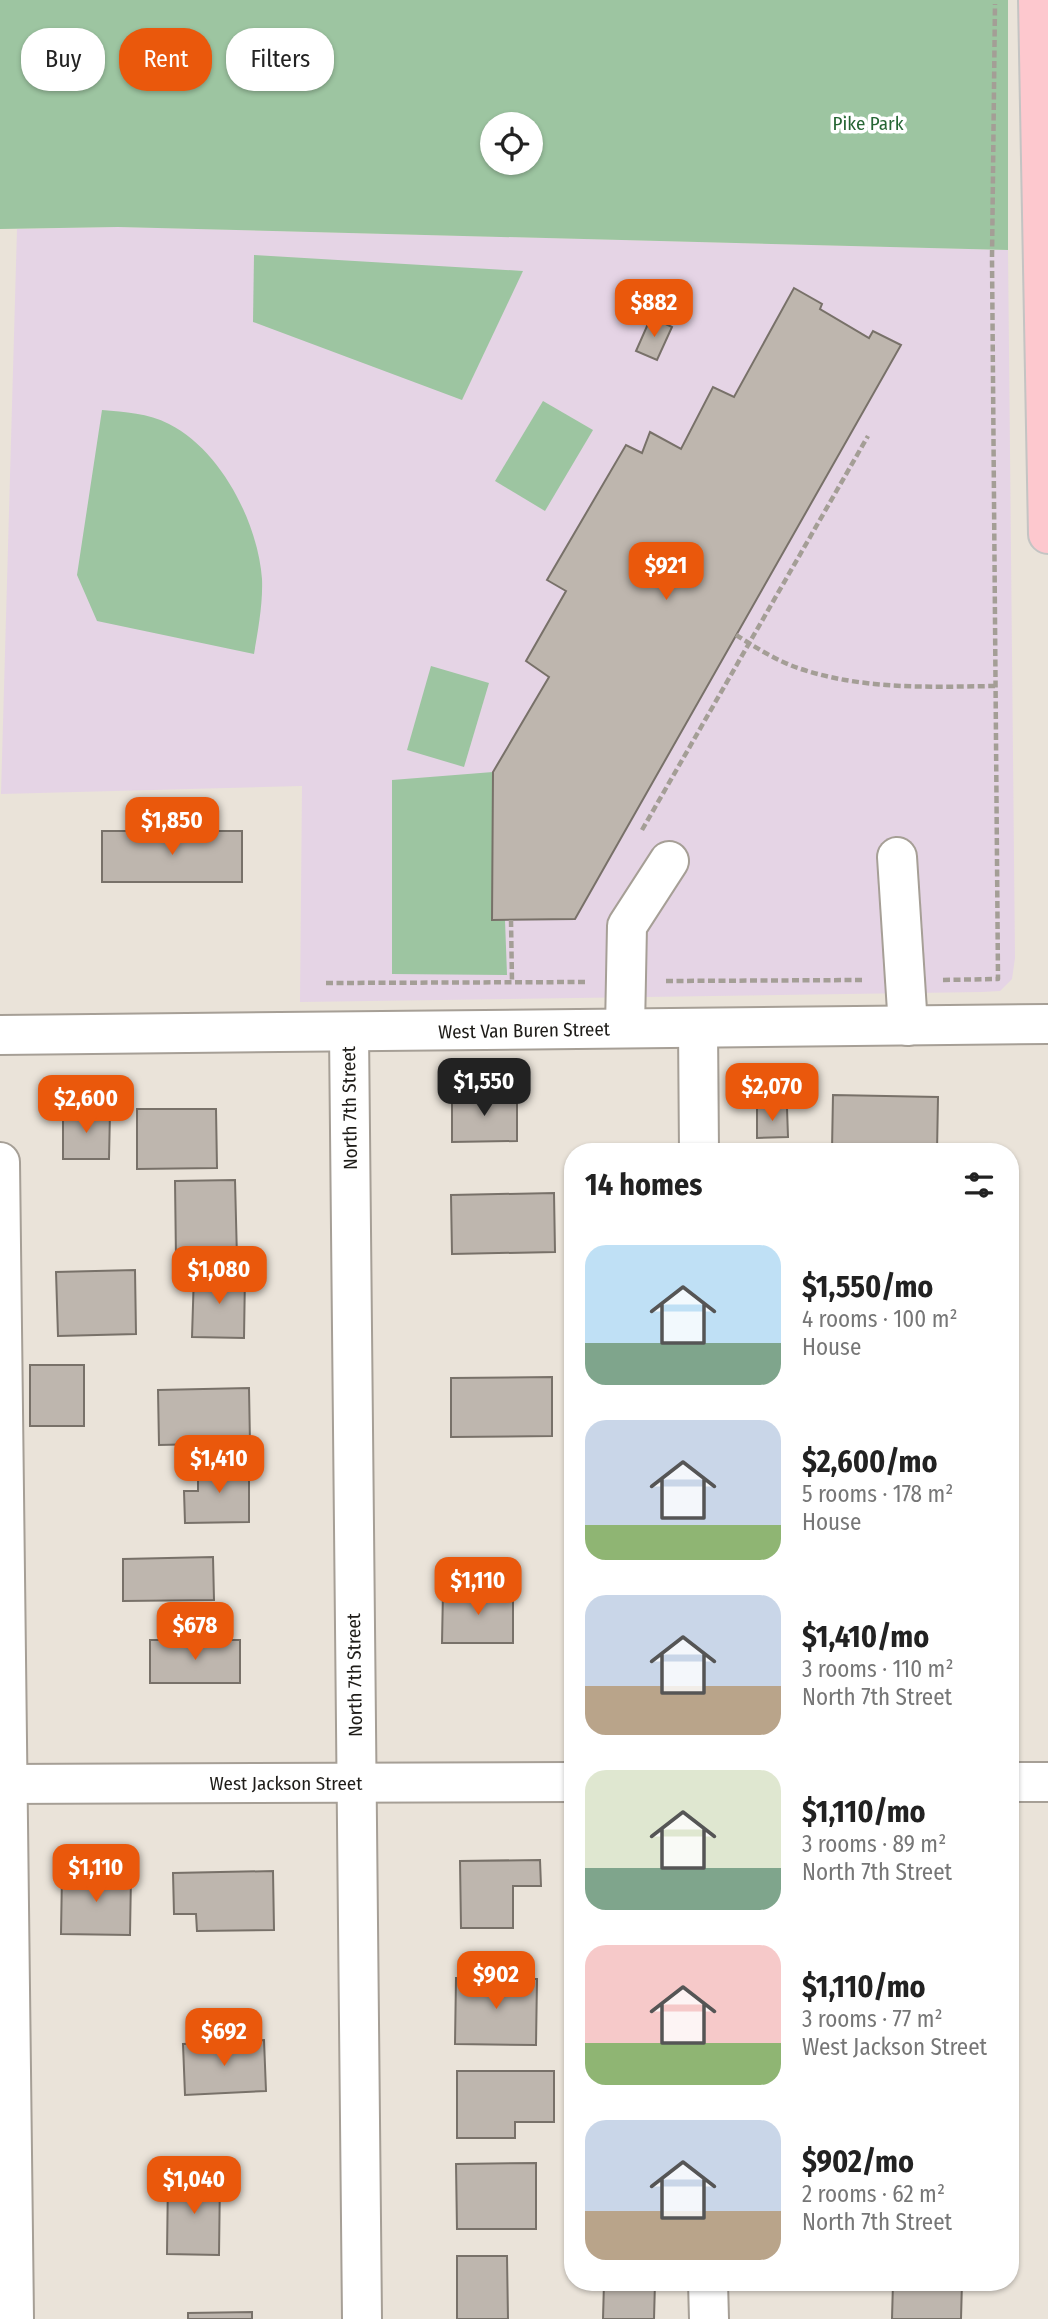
<!DOCTYPE html>
<html lang="en">
<head>
<meta charset="utf-8">
<style>
	:root { --surface:#fff; --page:#f6f6f6; --text:#222; --muted:#767676; --accent:#ea580c }
	body { margin:0; font-family:"Fira Sans Condensed",sans-serif; background:var(--page); color:var(--text); height:100vh; display:flex; flex-direction:column; font-size:26px; white-space:nowrap }
	* { box-sizing:border-box; margin:0 }
	p { font-size:23px; color:var(--muted) }
	.icon { flex:none; width:38px; height:38px; fill:none; stroke:currentColor; stroke-width:2; stroke-linecap:round; stroke-linejoin:round }
	.map { position:relative; flex:1; overflow:hidden }
	.details { position:absolute; left:564px; top:1143px; width:455px; height:1148px; display:flex; flex-direction:column; background:var(--surface); border-radius:28px; box-shadow:0 2px 5px #0004 }
	.details>* { flex:none }
	.banner { position:absolute; left:21px; top:28px; width:438px; height:63px; display:flex; gap:14px }
	.controls { position:absolute; left:480px; top:112px; display:grid; gap:14px }
	.controls a { display:grid; place-items:center; width:63px; height:63px; border-radius:50%; background:var(--surface); box-shadow:0 2px 5px #0004; font-size:35px }
	.price { position:absolute; translate:-50% -60px; padding:0 16px; border-radius:14px; background:var(--accent); color:#fff; font-size:23px; line-height:46px; filter:drop-shadow(0 2px 4px #0008) }
	.price::after { content:''; position:absolute; left:50%; top:42px; width:21px; height:16px; margin-left:-10px; background:inherit; clip-path:polygon(0 0,100% 0,50% 100%) }
	.price.selected { background:#222; color:#fff }
	ul { padding:0; list-style:none }
	li { display:flex; align-items:center; gap:21px; height:175px; padding:0 21px }
	li span { display:grid; place-items:center; flex:none; width:196px; height:140px; border-radius:21px; color:#555 }
	li>.icon { margin-inline-start:auto }
	span .icon { width:84px; height:84px; fill:#fffc; stroke-width:1 }
	li b { font-size:30px }
	h2 { display:flex; justify-content:space-between; align-items:center; height:84px; padding:0 21px; font-size:30px }
	.pill { padding:0 24px; border-radius:28px; background:var(--surface); box-shadow:0 2px 5px #0004; font-size:24px; line-height:63px }
	.pill.selected { background:var(--accent); color:#fff }
	.map>svg:first-child { display:block }
</style>
</head>
<body>
<div class="map">
<svg width="1048" height="2319" viewBox="0 0 1048 2319">
	<rect width="100%" height="100%" fill="#eae3d9"/>
	<polygon fill="#e5d4e5" points="118,227 1008,250 1015,958 1012,979 1000,991 982,992 300,1002 302,786 1,794 17,229"/>
	<g fill="#9dc5a1" fill-rule="evenodd">
		<path d="M0 0H1008V250L118 227 0 229ZM492 124H530V163H492Z"/>
		<polygon points="254,255 523,271 462,400 253,322"/>
		<polygon points="543,401 593,430 545,511 495,481"/>
		<path d="M102 410C125 412 148 413 169 424 221 450 258 523 262 579 263 604 258 630 254 654L97 621 77 575Z"/>
		<polygon points="431,666 489,683 464,767 407,750"/>
		<polygon points="493,772 492,920 505,920 507,975 392,974 392,780"/>
	</g>
	<g fill="#beb6ae" stroke="#787169" stroke-width="2">
		<polygon points="794,288 822,304 820,309 869,338 873,331 901,345 575,919 492,920 493,772 549,677 526,661 566,591 547,580 626,445 642,453 650,432 681,449 713,387 734,397"/>
		<polygon points="651,317 672,327 657,360 636,351"/>
		<rect x="102" y="831" width="140" height="51"/>
		<polygon points="517,1094 517,1141 452,1142 452,1095"/>
		<polygon points="833,1095 938,1097 937,1152 832,1150"/>
		<polygon points="757,1108 787,1108 788,1137 757,1138"/>
		<polygon points="137,1109 216,1109 217,1168 137,1169"/>
		<polygon points="63,1111 110,1112 109,1159 63,1159"/>
		<polygon points="235,1180 237,1258 176,1259 175,1181"/>
		<polygon points="554,1193 555,1252 452,1254 451,1195"/>
		<polygon points="135,1270 136,1334 58,1336 56,1272"/>
		<polygon points="194,1273 245,1274 244,1338 192,1337"/>
		<rect x="30" y="1365" width="54" height="61"/>
		<polygon points="552,1377 552,1436 451,1437 451,1378"/>
		<polygon points="249,1388 250,1443 159,1445 158,1390"/>
		<polygon points="198,1465 249,1465 249,1522 185,1523 184,1491 198,1491"/>
		<polygon points="213,1557 214,1600 123,1601 123,1559"/>
		<polygon points="443,1591 513,1592 513,1643 442,1643"/>
		<rect x="150" y="1640" width="90" height="43"/>
		<polygon points="567,1857 572,1857 572,1916 569,1916"/>
		<polygon points="540,1860 541,1886 513,1886 513,1928 461,1928 460,1861"/>
		<polygon points="273,1871 274,1930 197,1931 196,1914 174,1914 173,1873"/>
		<polygon points="62,1874 131,1875 130,1935 61,1934"/>
		<polygon points="456,1978 537,1979 536,2045 455,2044"/>
		<polygon points="264,2040 266,2091 185,2095 183,2044"/>
		<polygon points="457,2071 554,2071 554,2122 515,2122 515,2138 457,2138"/>
		<polygon points="536,2163 536,2229 457,2229 456,2164"/>
		<polygon points="168,2176 220,2177 219,2255 167,2254"/>
		<polygon points="457,2256 507,2256 508,2319 457,2319"/>
		<polygon points="604,2282 655,2282 654,2319 603,2319"/>
		<polygon points="893,2282 962,2282 961,2319 892,2319"/>
		<polygon points="252,2312 252,2319 188,2319 188,2313"/>
	</g>
	<g fill="none" stroke-linecap="round" stroke-linejoin="round">
		<g stroke="#a69f96" stroke-width="42">
			<g id="minor">
				<polyline points="897,857 908,1026"/>
				<polyline points="625,1028 627,926 669,861"/>
				<polyline points="698,1028 699,1152"/>
				<polyline points="349,1032 362,2319"/>
				<polyline points="0,1035 1048,1024"/>
				<polyline points="0,1162 14,2319"/>
				<polyline points="1010,1782 1048,1782"/>
				<polyline points="0,1784 572,1782"/>
				<polyline points="708,2282 709,2319"/>
			</g>
		</g>
		<g stroke="#c4c4c3" stroke-width="42">
			<polyline id="major" points="1038,0 1048,534"/>
		</g>
		<g stroke="#a49e96" stroke-width="4.5" stroke-dasharray="7 3.5" stroke-linecap="butt">
			<path d="M736 635C755 647 777 661 798 668 862 690 929 687 995 686"/>
			<polyline points="642,830 868,436"/>
			<polyline points="511,920 512,982"/>
			<polyline points="943,980 998,979 992,258 995,4"/>
			<polyline points="666,981 864,980"/>
			<polyline points="326,983 588,982"/>
		</g>
		<use href="#minor" stroke="#fff" stroke-width="38"/>
		<use href="#major" stroke="#fdc8ce" stroke-width="38"/>
	</g>
	<g text-anchor="middle" stroke-width="7" stroke-linejoin="round" paint-order="stroke">
		<g font-size="19" fill="#266634" stroke="#fff">
			<text x="868" y="130">Pike Park</text>
		</g>
		<g font-size="19" fill="#1e1c18" stroke="#fff">
			<text transform="translate(524 1030) rotate(-1)" y="7">West Van Buren Street</text>
			<text transform="translate(349 1108) rotate(-91)" y="7">North 7th Street</text>
			<text transform="translate(354 1675) rotate(-91)" y="7">North 7th Street</text>
			<text x="286" y="1790">West Jackson Street</text>
		</g>
	</g>
</svg>
<div class="controls">
<a><svg class="icon" aria-label="locate" viewBox="0 0 24 24"><circle cx="12" cy="12" r="6"/><path d="M12 2v4M12 18v4M2 12h4M18 12h4"/></svg></a>
</div>
<b class="price" style="left:654px;top:339px">$882</b>
<b class="price" style="left:666px;top:602px">$921</b>
<b class="price" style="left:172px;top:857px">$1,850</b>
<b class="price selected" style="left:484px;top:1118px">$1,550</b>
<b class="price" style="left:772px;top:1123px">$2,070</b>
<b class="price" style="left:86px;top:1135px">$2,600</b>
<b class="price" style="left:219px;top:1306px">$1,080</b>
<b class="price" style="left:219px;top:1495px">$1,410</b>
<b class="price" style="left:478px;top:1617px">$1,110</b>
<b class="price" style="left:195px;top:1662px">$678</b>
<b class="price" style="left:96px;top:1904px">$1,110</b>
<b class="price" style="left:496px;top:2011px">$902</b>
<b class="price" style="left:224px;top:2068px">$692</b>
<b class="price" style="left:194px;top:2216px">$1,040</b>
<div class="banner">
<a class="pill">Buy</a>
<a class="pill selected">Rent</a>
<a class="pill">Filters</a>
</div>
<section class="details">
<h2>14 homes<svg class="icon" aria-label="filters" viewBox="0 0 24 24"><path d="M4 7h16M4 17h16"/><circle cx="9" cy="7" r="2"/><circle cx="15" cy="17" r="2"/></svg></h2>
<ul>
<li><span style="background:linear-gradient(#bfe0f5 70%,#7fa58c 0)"><svg class="icon" aria-label="home" viewBox="0 0 24 24"><path d="M3 11l9-7 9 7M6 9v11h12V9"/></svg></span><div><b>$1,550/mo</b><p>4 rooms · 100 m²</p><p>House</p></div></li>
<li><span style="background:linear-gradient(#c9d6e8 75%,#8fb573 0)"><svg class="icon" aria-label="home" viewBox="0 0 24 24"><path d="M3 11l9-7 9 7M6 9v11h12V9"/></svg></span><div><b>$2,600/mo</b><p>5 rooms · 178 m²</p><p>House</p></div></li>
<li><span style="background:linear-gradient(#c9d6e8 65%,#b9a48a 0)"><svg class="icon" aria-label="home" viewBox="0 0 24 24"><path d="M3 11l9-7 9 7M6 9v11h12V9"/></svg></span><div><b>$1,410/mo</b><p>3 rooms · 110 m²</p><p>North 7th Street</p></div></li>
<li><span style="background:linear-gradient(#dfe7d0 70%,#7fa58c 0)"><svg class="icon" aria-label="home" viewBox="0 0 24 24"><path d="M3 11l9-7 9 7M6 9v11h12V9"/></svg></span><div><b>$1,110/mo</b><p>3 rooms · 89 m²</p><p>North 7th Street</p></div></li>
<li><span style="background:linear-gradient(#f6c9c9 70%,#8fb573 0)"><svg class="icon" aria-label="home" viewBox="0 0 24 24"><path d="M3 11l9-7 9 7M6 9v11h12V9"/></svg></span><div><b>$1,110/mo</b><p>3 rooms · 77 m²</p><p>West Jackson Street</p></div></li>
<li><span style="background:linear-gradient(#c9d6e8 65%,#b9a48a 0)"><svg class="icon" aria-label="home" viewBox="0 0 24 24"><path d="M3 11l9-7 9 7M6 9v11h12V9"/></svg></span><div><b>$902/mo</b><p>2 rooms · 62 m²</p><p>North 7th Street</p></div></li>
</ul>
</section>
</div>
</body>
</html>
